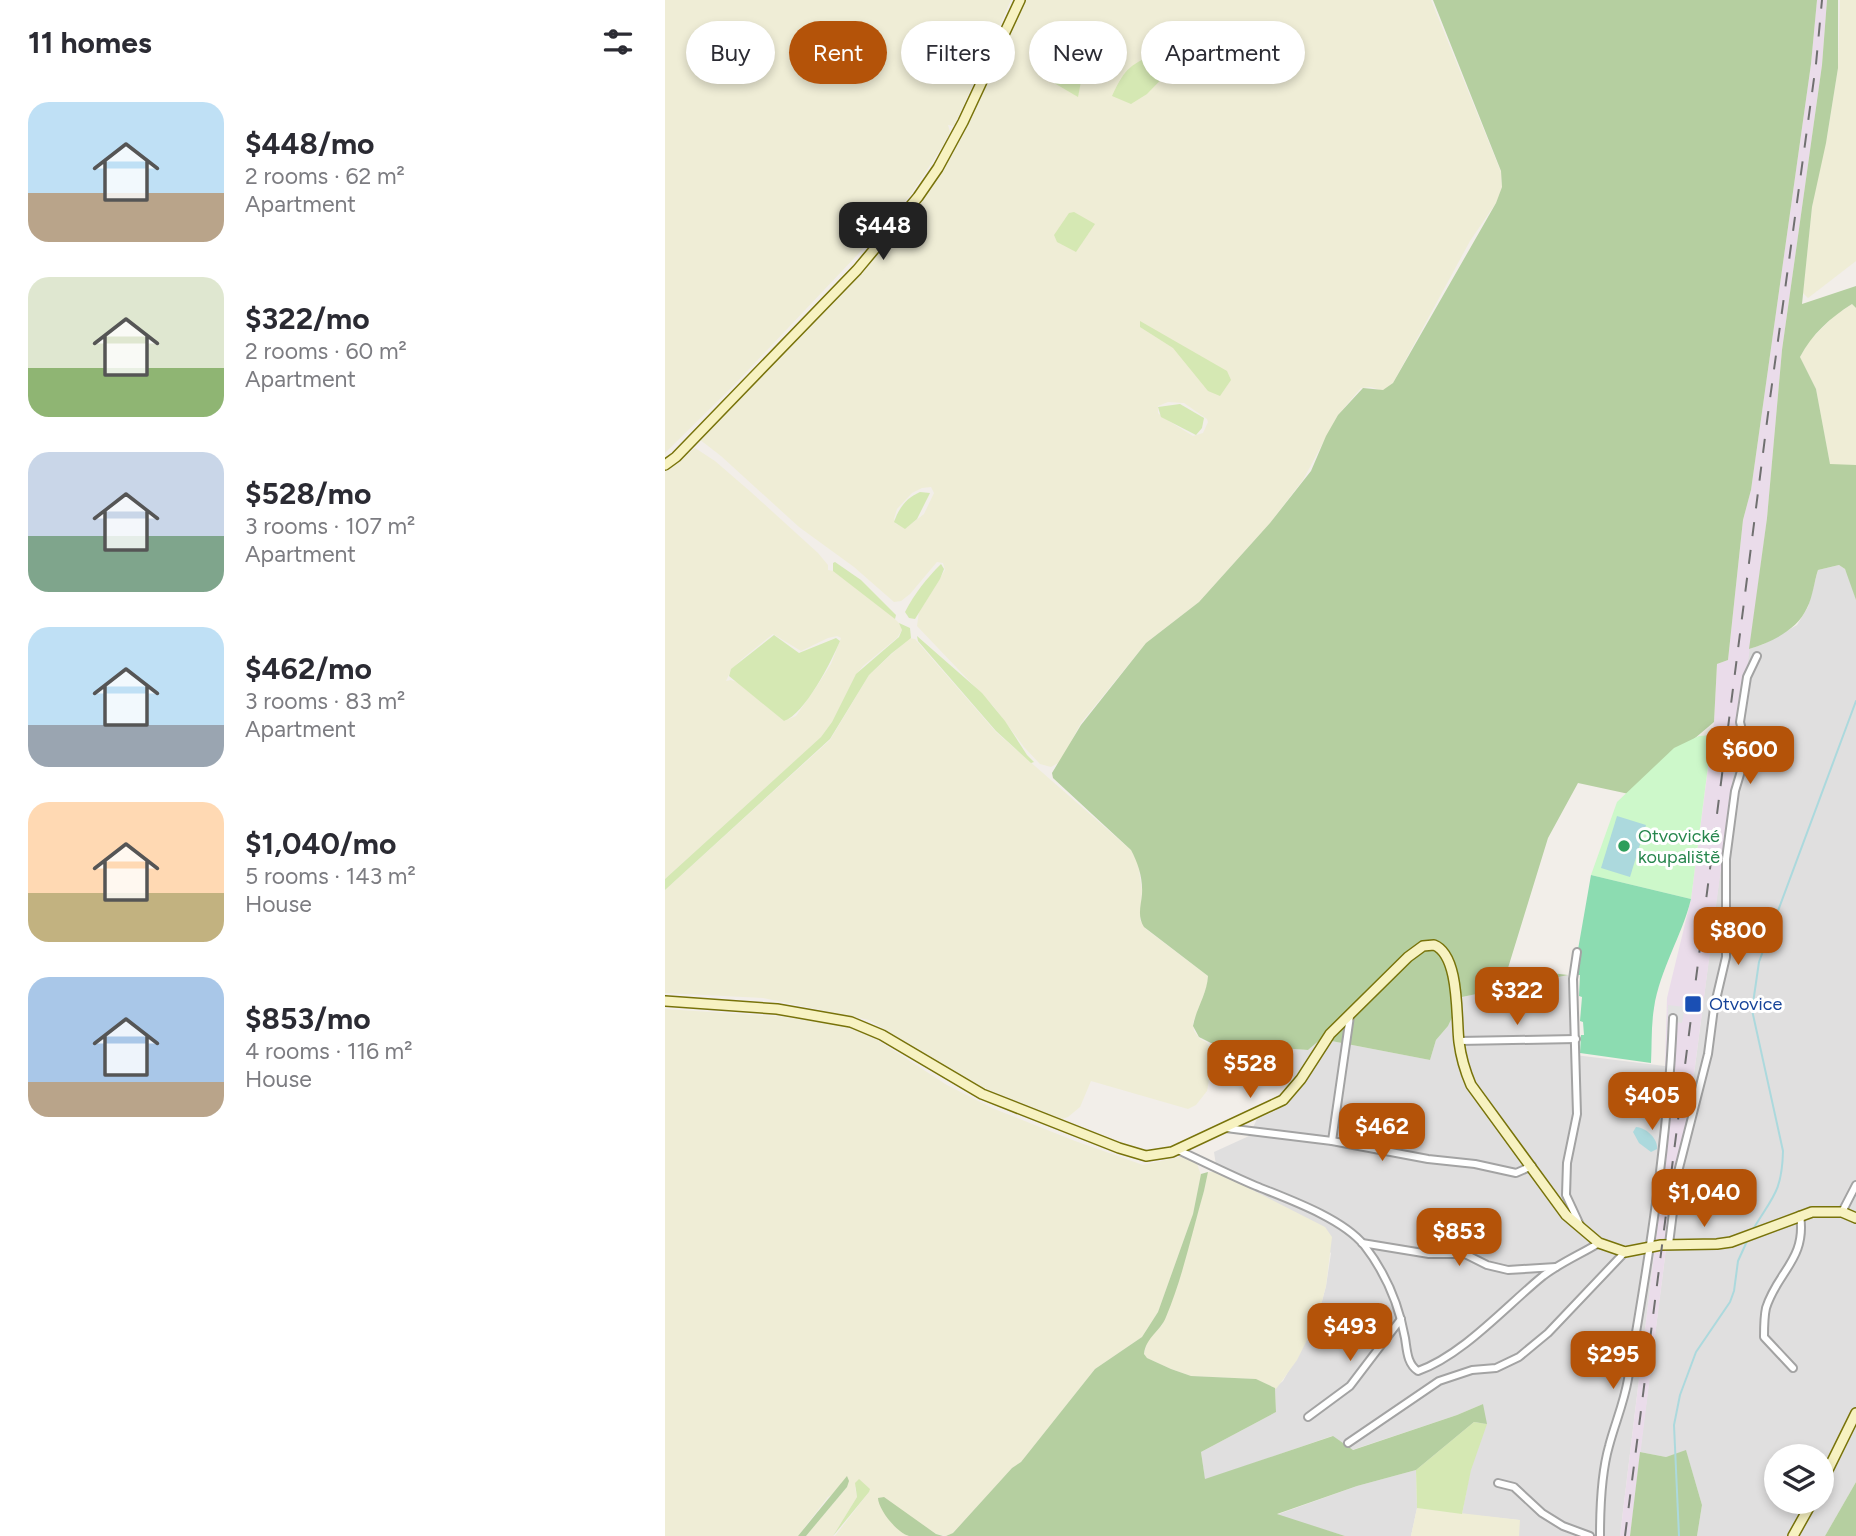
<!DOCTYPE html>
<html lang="en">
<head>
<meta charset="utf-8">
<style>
	:root { --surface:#fff; --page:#f7f7f7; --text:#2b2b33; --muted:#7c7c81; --accent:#b45309 }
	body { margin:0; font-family:Figtree,sans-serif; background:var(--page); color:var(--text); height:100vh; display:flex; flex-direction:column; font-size:26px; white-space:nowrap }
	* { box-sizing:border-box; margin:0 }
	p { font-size:23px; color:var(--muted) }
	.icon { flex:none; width:38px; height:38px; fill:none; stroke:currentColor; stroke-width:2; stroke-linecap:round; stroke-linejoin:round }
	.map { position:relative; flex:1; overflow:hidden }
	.panel { display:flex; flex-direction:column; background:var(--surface); width:665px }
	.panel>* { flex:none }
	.top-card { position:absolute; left:21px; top:21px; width:665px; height:63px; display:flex; gap:14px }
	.fabs { position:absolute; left:1099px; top:1444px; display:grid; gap:14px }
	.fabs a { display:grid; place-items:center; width:70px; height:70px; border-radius:50%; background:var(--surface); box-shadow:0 4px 10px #0003; font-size:35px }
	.price { position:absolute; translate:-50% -60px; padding:0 16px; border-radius:14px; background:var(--accent); color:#fff; font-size:23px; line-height:46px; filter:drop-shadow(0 2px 4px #0008) }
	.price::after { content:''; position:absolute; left:50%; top:42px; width:21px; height:16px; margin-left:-10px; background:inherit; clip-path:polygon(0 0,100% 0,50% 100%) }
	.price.current { background:#222; color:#fff }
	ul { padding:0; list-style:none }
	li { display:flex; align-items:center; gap:21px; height:175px; padding:0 28px }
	li span { display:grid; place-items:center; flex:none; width:196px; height:140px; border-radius:21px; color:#555 }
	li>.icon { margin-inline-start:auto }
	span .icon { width:84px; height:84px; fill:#fffc; stroke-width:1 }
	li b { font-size:30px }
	h2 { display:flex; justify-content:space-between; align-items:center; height:84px; padding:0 28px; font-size:30px }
	.pill { padding:0 24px; border-radius:32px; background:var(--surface); box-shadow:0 4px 10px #0003; font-size:24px; line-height:63px }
	.pill.current { background:var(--accent); color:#fff }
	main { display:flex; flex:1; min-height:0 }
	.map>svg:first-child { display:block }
</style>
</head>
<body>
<main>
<section class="panel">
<h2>11 homes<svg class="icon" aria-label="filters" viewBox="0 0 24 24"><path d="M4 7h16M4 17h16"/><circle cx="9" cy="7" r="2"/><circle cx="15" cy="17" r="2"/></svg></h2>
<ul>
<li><span style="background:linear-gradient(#bfe0f5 65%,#b9a48a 0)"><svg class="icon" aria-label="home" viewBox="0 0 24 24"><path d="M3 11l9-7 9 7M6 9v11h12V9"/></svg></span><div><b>$448/mo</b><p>2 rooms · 62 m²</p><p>Apartment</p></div></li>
<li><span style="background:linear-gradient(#dfe7d0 65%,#8fb573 0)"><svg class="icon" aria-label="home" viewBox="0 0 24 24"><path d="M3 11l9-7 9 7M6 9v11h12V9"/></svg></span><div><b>$322/mo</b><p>2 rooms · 60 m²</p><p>Apartment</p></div></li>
<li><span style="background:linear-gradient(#c9d6e8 60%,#7fa58c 0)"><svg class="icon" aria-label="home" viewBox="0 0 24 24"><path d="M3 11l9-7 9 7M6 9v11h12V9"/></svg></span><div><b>$528/mo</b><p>3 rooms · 107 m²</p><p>Apartment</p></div></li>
<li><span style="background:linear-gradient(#bfe0f5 70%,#9aa5b1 0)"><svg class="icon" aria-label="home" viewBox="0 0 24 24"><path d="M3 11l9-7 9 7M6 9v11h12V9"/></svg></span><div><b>$462/mo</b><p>3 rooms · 83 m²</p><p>Apartment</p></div></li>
<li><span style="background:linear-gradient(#ffd9b3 65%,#c2b280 0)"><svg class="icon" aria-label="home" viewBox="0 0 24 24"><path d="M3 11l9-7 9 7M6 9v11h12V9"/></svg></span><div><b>$1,040/mo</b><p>5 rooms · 143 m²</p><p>House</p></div></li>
<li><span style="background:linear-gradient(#a9c7e8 75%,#b9a48a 0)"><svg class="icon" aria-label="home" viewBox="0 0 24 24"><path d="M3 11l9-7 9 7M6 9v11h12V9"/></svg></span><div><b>$853/mo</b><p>4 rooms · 116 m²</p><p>House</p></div></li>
</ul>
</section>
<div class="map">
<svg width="1191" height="1536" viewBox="0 0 1191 1536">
	<rect width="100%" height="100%" fill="#f2eee9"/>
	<g fill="#e0dfdf" fill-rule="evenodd">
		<path d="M1174 565 1180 569 1185 579 1191 600V1482L1160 1536H1032L1037 1505 1021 1451 1001 1457 975 1452 1002 1241 1029 1074 1084 649 1099 644 1132 625 1143 607 1153 570ZM1111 1456H1157V1502H1111Z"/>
		<polygon points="903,975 910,1055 1000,1066 1003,1139 955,1536 854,1536 854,1520 797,1514 818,1404 792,1415 687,1450 667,1436 540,1480 536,1452 611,1412 610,1388 618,1381 652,1320 661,1286 666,1253 606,1201 552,1172 549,1152 584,1136 592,1119 610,1111 634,1090 627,1074 627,1060 619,1048 643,1050 656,1039 765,1060 771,1040 783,1026 797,997"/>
		<polygon points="751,1470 752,1508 746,1536 680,1536 611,1515 692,1486"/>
	</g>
	<polygon fill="#eadcea" points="1152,0 1162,0 1157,65 1117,350 1102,518 1029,1074 1002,1241 965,1536 955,1536 1003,1139 1000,1066 1002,998 1026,899 1049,722 1052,664 1063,660 1078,520 1086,490 1098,405 1146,64"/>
	<g fill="#efedd6" fill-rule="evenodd">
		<polygon points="0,0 346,0 290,124 288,126 283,125 285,132 277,147 246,194 214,232 69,385 0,453"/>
		<path d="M361 0H766L836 172 837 187 831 203 805 241 728 383 718 391 706 387 696 388 673 415 638 480 605 523 534 602 481 643 416 723 395 762 386 767 375 764 359 747 329 707 252 626 254 612 280 570 278 563 272 562 245 594 236 601 229 602 189 567 134 527 56 456 34 439 41 430 66 409 196 272 231 233 269 183 302 124ZM503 402 519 403 542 419 543 422 538 433 528 436 499 418 493 413V406ZM266 487 269 493 259 514 242 527 231 524 229 519 232 509 247 493 257 488Z"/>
		<polygon points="1175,0 1191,0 1191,261 1143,298 1138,293 1147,207 1156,158 1162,137 1173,68"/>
		<polygon points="1187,304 1191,308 1191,465 1165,465 1151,389 1135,357 1144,341 1169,316"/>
		<path d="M30 448 50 461 87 493 153 553 163 565V570L169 571 224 613 235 624 237 630 232 638 198 666 190 676 167 722 156 737 0 879V472ZM108 634 136 651 163 638 172 636 176 638 166 664 152 686 131 716 119 721 72 682 66 680 61 681 66 670 77 659Z"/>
		<polygon points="244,638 250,639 331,732 466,850 473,863 477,891 475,920 481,929 543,976 542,986 528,1023 529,1031 535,1039 541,1042 548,1052 546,1068 542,1091 531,1105 523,1109 426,1081 415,1107 403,1117 397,1119 311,1085 204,1020 98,998 0,993 0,890 165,740 204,675"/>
		<polygon points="0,1009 124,1017 180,1026 200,1032 282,1085 327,1108 410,1141 478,1165 514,1157 523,1157 531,1161 536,1175 528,1214 493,1312 477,1337 430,1369 356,1462 347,1468 288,1533 281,1536 271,1534 249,1519 238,1533 244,1536 170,1536 204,1492 190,1487 192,1497 168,1536 141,1536 182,1487 163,1497 133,1536 0,1536"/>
		<polygon points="543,1172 552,1172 660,1227 667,1237 661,1286 652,1320 632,1360 611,1389 591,1379 526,1376 506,1369 482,1358 479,1354 482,1341 497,1325 508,1298 539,1191"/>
		<polygon points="752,1508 855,1520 854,1536 746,1536"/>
	</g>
	<g fill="#d5e8b3">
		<polygon points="398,51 420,61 413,97 384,80 380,75"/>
		<path d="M494 51 511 64 482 94 466 104 447 96C461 66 465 66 494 51Z"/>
		<polygon points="409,212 430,224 411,252 392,242 389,235 404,213"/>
		<polygon points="475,321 562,371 566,380 555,396 543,391 508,348 475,327"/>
		<polygon points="515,404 539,418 537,428 531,435 496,417 493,407"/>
		<path d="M255 492 265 493 252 519 240 529 229 522C234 508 241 498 255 492Z"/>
		<polygon points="170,562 196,580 231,615 230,619 168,571 168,563"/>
		<path d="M276 564 279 569 275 579 250 619 244 618 240 612C250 593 261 579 276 564Z"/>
		<polygon points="234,623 245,628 246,638 227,653 204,675 165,739 0,890 0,879 156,737 167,722 191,674 234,637 237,630"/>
		<path d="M109 635 134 653 171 638 175 641C166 662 140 714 119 721L64 676 66 669 71 665Z"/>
		<polygon points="252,636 317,693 340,721 362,755 369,762 366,763 331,731 253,641"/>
		<polygon points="809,1422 822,1424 806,1470 797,1514 752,1508 751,1470"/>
		<polygon points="194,1479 205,1489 204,1492 168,1536 192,1497 190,1483"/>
	</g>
	<g fill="#b5cfa0">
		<path d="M768 0H1152L1146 64 1098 405 1086 490 1078 520 1063 660 1052 664 1049 722 964 794 913 783 883 838 843 968 903 975 797 997 783 1026 771 1040 765 1060 656 1039 643 1050 546 1043 534 1037 528 1026C531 1009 542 994 543 976L479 927C472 916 476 906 477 894 478 878 473 863 466 850L388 778 387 773 416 725 481 643 534 602 605 523 646 471 661 436 673 415 698 388 718 390 728 383 831 203 837 187 836 171Z"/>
		<path d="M1162 0H1173V68L1161 143 1147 207 1137 304 1191 286V308L1187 304C1165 318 1147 334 1135 357L1151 389 1165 464 1191 465V600L1180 569 1174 565 1153 570C1149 582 1148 596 1142 608 1132 630 1107 642 1084 649L1102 518 1117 350 1157 65Z"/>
		<path d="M543 1172 539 1191C527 1232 518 1277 501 1317 495 1332 481 1337 479 1354L482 1358 506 1369 526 1376 591 1379 610 1388 611 1412 536 1452 540 1479 668 1436 688 1450 792 1415 818 1404 822 1424 809 1422 751 1470 692 1486 612 1514 680 1536H281L288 1533 347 1468 356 1462 430 1369 477 1337 493 1312 528 1214 536 1174Z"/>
		<polygon points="1021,1450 1037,1505 1032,1536 965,1536 975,1452 1001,1457"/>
		<polygon points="182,1476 184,1481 182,1487 141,1536 133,1536"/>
		<polygon points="1191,1482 1191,1536 1160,1536"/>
		<path d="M219 1497 271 1534 278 1536C268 1536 254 1536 244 1536 232 1533 213 1509 213 1498Z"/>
	</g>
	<polygon fill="#cdf8ca" points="1047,735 1026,899 926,875 952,802 1009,748 1034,736"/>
	<path fill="#8cdcb1" d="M926 875 1026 899C1017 936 995 969 989 1008 986 1026 987 1045 986 1063L915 1053 916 1035H919L918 1022 915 1021 917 997 914 996 915 975H911V961Z"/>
	<polygon fill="#e2e2e2" points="1003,1005 1020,1007 1017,1023 1010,1022 1010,1062 1002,1061"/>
	<g fill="#acd9dd">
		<polygon points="952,816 981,825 965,877 936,868"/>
		<path d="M971 1127C982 1128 993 1139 992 1149L986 1152 974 1143 968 1132Z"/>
	</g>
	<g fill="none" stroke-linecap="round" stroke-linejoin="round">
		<g stroke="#acd9dd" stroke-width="2">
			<path d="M1087 1231C1107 1197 1117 1193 1118 1151L1087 1010 1094 962 1191 701"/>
			<polyline points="1014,1536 1009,1425 1015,1395 1031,1352 1065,1302 1069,1291 1073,1261 1083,1239"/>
		</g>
		<g stroke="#a3a3a3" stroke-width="10">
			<g id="street">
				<polyline points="912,952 908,979 912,1114 902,1163 901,1195 915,1225"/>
				<polyline points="794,1041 911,1039"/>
				<polyline points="561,1128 667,1141 763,1159 810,1164 851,1173 867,1166"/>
				<polyline points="667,1141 685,1016"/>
				<path d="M513 1150C539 1162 565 1175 591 1186 623 1199 677 1218 699 1245 720 1272 734 1305 740 1338 742 1350 742 1364 753 1371 798 1355 841 1306 878 1276 895 1263 916 1254 934 1243"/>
				<polyline points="1177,1212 1191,1185"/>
				<polyline points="697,1243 764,1254 800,1254 822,1265 843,1270 891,1267"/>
				<polyline points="1004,1244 1013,1172 1043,1054 1049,1008 1061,957 1061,859 1070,791 1082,751 1075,722 1082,677 1092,656"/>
				<path d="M1128 1368 1099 1337C1099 1327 1099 1317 1101 1308 1112 1272 1142 1259 1135 1215"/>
				<polyline points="643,1417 685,1386 736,1319"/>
				<polyline points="683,1443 774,1381 807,1370 831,1368 854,1357 883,1333 960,1252"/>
				<polyline points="833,1483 849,1487 877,1513 898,1526 925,1536"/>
				<path d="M935 1536C935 1507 936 1474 944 1446 950 1423 959 1403 963 1379 984 1259 1003 1140 1008 1018"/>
			</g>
		</g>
		<g stroke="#78730a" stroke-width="12">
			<g id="secondary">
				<polyline points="0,465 11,457 192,270 253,197 273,168 298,122 355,0"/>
				<path d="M0 1001 112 1009 186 1022 217 1035 317 1094 454 1148 481 1156 507 1152 618 1100 636 1079 665 1034 743 957 758 946 769 945C795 955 791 1018 794 1042 796 1058 800 1071 806 1085L901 1215 934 1243 960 1252 996 1245 1052 1244 1066 1242 1147 1212H1177L1191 1218"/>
				<polyline points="1157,1482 1191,1413"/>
				<polyline points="1128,1536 1147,1502"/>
			</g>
		</g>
		<use href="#street" stroke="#fff" stroke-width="6"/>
		<use href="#secondary" stroke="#f7f2c1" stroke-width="9"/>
		<polyline stroke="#707070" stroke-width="2" stroke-dasharray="14 14" stroke-linecap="butt" points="960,1536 1104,406 1151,64 1157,0"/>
	</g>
	<circle fill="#2e9e5b" stroke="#fff" stroke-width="2.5" cx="959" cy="846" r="7"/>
	<rect fill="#1a4fb4" stroke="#fff" stroke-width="2.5" x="1019" y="995" width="18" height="18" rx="3.5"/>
	<g text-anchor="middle" stroke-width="6" stroke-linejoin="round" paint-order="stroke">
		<g font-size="18" fill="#27864d" stroke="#fff" text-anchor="start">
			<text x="973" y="842">Otvovické<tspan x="973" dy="21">koupaliště</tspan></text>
		</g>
		<g font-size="18" fill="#164399" stroke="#fff" text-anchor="start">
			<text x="1044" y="1010">Otvovice</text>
		</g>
	</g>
</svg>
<div class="fabs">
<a><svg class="icon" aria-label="layers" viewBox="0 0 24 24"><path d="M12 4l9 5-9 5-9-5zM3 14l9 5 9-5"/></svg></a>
</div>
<b class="price current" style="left:218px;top:262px">$448</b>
<b class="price" style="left:1085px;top:786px">$600</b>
<b class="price" style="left:1073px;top:967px">$800</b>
<b class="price" style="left:852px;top:1027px">$322</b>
<b class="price" style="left:585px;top:1100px">$528</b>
<b class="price" style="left:987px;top:1132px">$405</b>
<b class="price" style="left:717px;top:1163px">$462</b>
<b class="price" style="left:1039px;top:1229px">$1,040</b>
<b class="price" style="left:794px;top:1268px">$853</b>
<b class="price" style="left:685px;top:1363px">$493</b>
<b class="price" style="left:948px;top:1391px">$295</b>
<div class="top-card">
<a class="pill">Buy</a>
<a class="pill current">Rent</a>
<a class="pill">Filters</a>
<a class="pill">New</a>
<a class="pill">Apartment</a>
</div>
</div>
</main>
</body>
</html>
